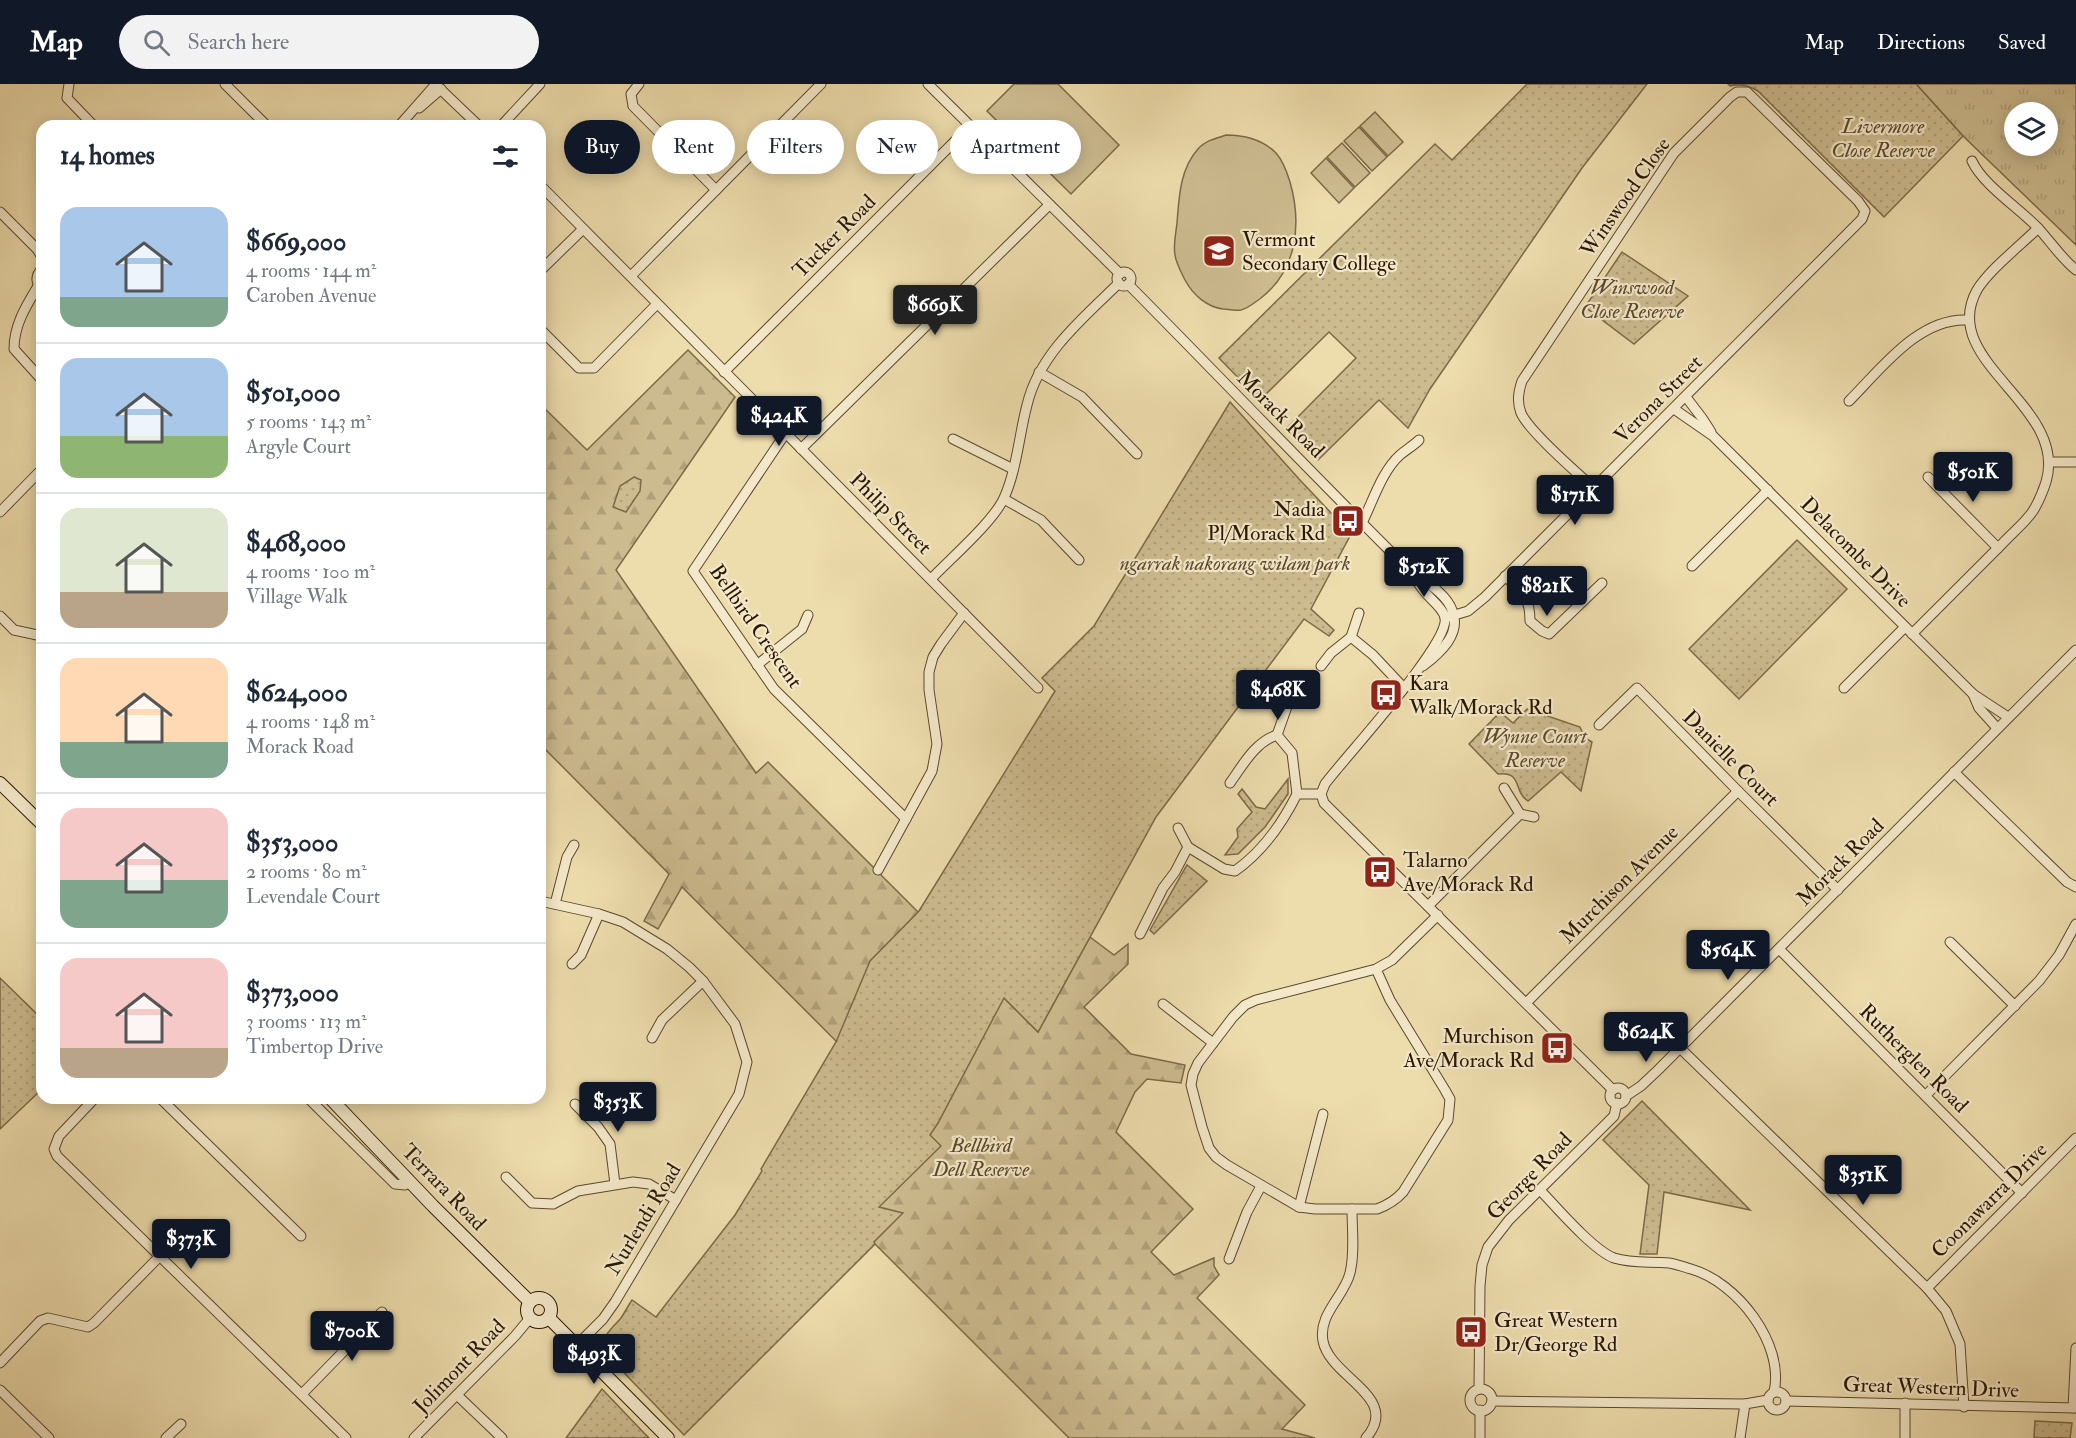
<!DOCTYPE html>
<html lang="en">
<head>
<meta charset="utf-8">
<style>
	:root { --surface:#fff; --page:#f2f2f3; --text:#1f2937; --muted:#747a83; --line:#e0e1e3; --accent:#111827 }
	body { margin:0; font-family:"IM FELL Double Pica",serif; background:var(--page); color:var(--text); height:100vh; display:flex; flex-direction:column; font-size:22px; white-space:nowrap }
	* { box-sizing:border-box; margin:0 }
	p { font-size:20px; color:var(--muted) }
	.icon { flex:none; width:33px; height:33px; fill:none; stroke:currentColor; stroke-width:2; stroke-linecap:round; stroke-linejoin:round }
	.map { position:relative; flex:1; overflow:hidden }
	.drawer { position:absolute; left:36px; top:36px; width:510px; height:984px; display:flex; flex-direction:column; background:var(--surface); border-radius:18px; box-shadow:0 3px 15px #0003 }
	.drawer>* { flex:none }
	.top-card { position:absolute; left:564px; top:36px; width:570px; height:54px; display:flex; gap:12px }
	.controls { position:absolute; left:2004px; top:18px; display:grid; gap:12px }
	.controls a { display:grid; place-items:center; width:54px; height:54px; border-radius:50%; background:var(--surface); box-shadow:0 3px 15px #0003; font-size:30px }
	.price { position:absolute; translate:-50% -51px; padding:0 14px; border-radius:6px; background:var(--accent); color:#fff; font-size:20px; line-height:39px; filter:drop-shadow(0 2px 3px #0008) }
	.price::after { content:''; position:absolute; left:50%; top:36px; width:18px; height:14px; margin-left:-9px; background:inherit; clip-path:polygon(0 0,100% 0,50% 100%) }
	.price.current { background:#222; color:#fff }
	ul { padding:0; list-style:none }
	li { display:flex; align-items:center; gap:18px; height:150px; padding:0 24px }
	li+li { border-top:2px solid var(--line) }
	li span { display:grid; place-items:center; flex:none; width:168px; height:120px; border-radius:18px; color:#555 }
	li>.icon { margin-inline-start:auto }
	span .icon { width:72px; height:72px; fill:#fffc; stroke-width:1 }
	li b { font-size:26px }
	h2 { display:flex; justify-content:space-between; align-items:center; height:72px; padding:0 24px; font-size:26px }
	.chip { padding:0 21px; border-radius:27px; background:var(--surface); box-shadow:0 3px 15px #0003; font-size:21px; line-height:54px }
	.chip.current { background:var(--accent); color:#fff }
	header { display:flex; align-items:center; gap:36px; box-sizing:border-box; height:84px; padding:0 30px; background:var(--accent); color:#fff }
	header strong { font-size:28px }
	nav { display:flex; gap:33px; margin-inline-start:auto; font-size:21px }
	.search { width:420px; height:54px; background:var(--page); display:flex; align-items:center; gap:15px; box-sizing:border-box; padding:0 21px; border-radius:33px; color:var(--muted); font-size:22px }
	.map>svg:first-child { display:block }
</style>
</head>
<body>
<header>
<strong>Map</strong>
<div class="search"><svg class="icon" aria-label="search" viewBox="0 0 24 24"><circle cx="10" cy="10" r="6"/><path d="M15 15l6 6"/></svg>Search here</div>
<nav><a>Map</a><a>Directions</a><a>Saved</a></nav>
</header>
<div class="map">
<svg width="2076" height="1354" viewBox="0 0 2076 1354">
	<defs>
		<pattern id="grass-tufts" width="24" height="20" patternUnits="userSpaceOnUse" patternTransform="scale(1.5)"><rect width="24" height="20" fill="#ccbb8f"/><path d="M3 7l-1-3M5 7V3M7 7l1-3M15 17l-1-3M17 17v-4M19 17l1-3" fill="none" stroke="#afa07a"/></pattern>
		<pattern id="forest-firs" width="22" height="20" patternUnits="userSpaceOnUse" patternTransform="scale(1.5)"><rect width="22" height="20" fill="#ccbb8f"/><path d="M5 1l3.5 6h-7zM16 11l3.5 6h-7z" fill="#afa07a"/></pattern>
		<pattern id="park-dots" width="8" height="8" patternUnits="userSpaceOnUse" patternTransform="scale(1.5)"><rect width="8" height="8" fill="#ccbb8f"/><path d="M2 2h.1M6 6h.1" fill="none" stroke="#afa07a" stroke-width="1.8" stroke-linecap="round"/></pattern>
	</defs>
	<rect width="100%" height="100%" fill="#eddcac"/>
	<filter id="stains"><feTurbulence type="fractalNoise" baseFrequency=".00333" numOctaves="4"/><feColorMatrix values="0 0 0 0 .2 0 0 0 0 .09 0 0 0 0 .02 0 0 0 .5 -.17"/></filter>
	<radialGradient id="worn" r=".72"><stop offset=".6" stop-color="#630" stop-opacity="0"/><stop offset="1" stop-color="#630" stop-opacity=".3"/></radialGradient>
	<path fill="url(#grass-tufts)" stroke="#7c6948" stroke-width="1.5" fill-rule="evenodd" d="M1916 0H2076V161L1963 52ZM2014 28H2048V62H2014Z"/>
	<polygon fill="url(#forest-firs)" stroke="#7c6948" stroke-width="1.5" points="688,266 735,313 616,486 756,689 768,678 1038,948 1090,853 1114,871 1128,860 1128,880 1084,923 1131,970 1185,981 1181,999 1147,995 1135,1008 1116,1048 1193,1125 1151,1168 1174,1191 1214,1174 1214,1182 1219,1191 1197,1214 1305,1321 1282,1345 1315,1354 1069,1354 875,1160 765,1082 838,959 682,803 658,845 644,837 669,790 540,660 540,320 587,366"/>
	<g fill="url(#park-dots)" stroke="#7c6948" stroke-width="1.5">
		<polygon points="1527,0 1647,0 1582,84 1430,305 1408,344 1379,316 1318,376 1287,344 1356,274 1329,248 1260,316 1219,274 1435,60 1452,76"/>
		<path d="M1728 0H1916L1963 52 1884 133 1758 7C1748 1 1741 0 1730 2Z"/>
		<polygon points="1622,168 1688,212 1634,260 1585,223"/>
		<path d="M1230 318 1299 395 1351 450 1311 525 1334 546 1329 552 1304 535 1156 733 1038 948 1004 914 938 1039 930 1051 941 1062 879 1123 903 1129 874 1158 875 1160 684 1351 605 1269C598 1254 612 1245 621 1234 625 1228 628 1222 632 1216L656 1233 735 1131 762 1087 761 1085 836 958 870 877 919 827 1055 607 1042 594 1094 542Z"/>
		<polygon points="634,393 641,396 640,407 626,428 613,423 620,402"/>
		<polygon points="1797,456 1847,505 1739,615 1689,565"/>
		<path d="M1527 625 1580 643 1585 654 1592 658 1581 707 1561 688 1528 717C1513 708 1523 687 1498 690L1469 660 1500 628 1513 639Z"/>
		<polygon points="1288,695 1288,710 1265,743 1238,770 1225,771 1238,753 1237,745 1252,728 1238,710 1242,705 1256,723 1265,725"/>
		<polygon points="1187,781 1207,797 1154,850 1150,846"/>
		<polygon points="0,894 42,935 42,1005 0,1045"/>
		<polygon points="1642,1017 1750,1126 1664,1108 1657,1170 1640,1170 1649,1101 1603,1056"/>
		<polygon points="602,1305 644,1349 649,1354 566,1354"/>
		<polygon points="2035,1337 2072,1339 2070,1354 2034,1354"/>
	</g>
	<g fill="#ccbb8f" stroke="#7c6948" stroke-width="1.5">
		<polygon points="1014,0 1058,0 1119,61 1071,110 987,27"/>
		<polygon points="1375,28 1403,58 1388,72 1360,42"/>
		<polygon points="1359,43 1387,73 1372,87 1344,57"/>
		<path d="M1226 51C1245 51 1262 55 1276 69 1283 77 1287 88 1290 98 1302 140 1297 186 1261 214 1255 218 1249 224 1241 226 1236 227 1229 225 1223 225 1207 223 1193 211 1185 196 1181 188 1176 179 1175 171 1173 160 1176 149 1177 139 1179 113 1180 85 1198 65 1205 57 1216 54 1226 51Z"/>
		<polygon points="1342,59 1370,89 1355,103 1327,73"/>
		<polygon points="1326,74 1354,104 1339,119 1311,89"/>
	</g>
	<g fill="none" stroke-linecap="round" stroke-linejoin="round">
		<g stroke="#5c482b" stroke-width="11">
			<g id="street">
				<polyline points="69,0 67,14 94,42"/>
				<polyline points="225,0 267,42"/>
				<polyline points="435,0 479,42"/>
				<polyline points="639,0 631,10 633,22 716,106"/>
				<polyline points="928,0 1120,190"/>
				<polyline points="419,24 441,5"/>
				<polyline points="399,42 436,0"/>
				<polyline points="501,42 540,0"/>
				<path d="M1972 77C1983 101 2019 124 2038 144 2051 158 2061 174 2076 186"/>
				<polyline points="540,101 1038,604"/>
				<polyline points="0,128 37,165 42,173"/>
				<path d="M42 185C35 192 36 199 42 206"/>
				<polyline points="540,187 582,146"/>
				<circle cx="1124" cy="195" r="7"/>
				<polyline points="631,192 821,0"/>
				<path d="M1128 200C1215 288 1300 377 1387 464 1394 471 1401 480 1410 486 1424 497 1446 509 1452 526 1462 550 1440 569 1423 582"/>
				<path d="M38 202C26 222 14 241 14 265L42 296"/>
				<polyline points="540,245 579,284 594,284 657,220"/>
				<polyline points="724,288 970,42"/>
				<polyline points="1039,288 1082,313 1137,370"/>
				<polyline points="1686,313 1702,334 1711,348"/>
				<path d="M1849 317C1881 285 1919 233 1968 236"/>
				<polyline points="1674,325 1713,352 1973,610 2008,633"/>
				<polyline points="785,350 693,487 774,605 906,735"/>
				<polyline points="953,355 1013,385"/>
				<polyline points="801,365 1049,121"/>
				<polyline points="2049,378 2076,378"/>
				<polyline points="1928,393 1998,464"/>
				<polyline points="1004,415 1041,436 1079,476"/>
				<polyline points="0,428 42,385"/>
				<path d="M1362 439C1373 417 1382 387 1400 371 1407 365 1413 362 1419 356"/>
				<polyline points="1692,482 1768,406"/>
				<path d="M1409 485C1414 493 1419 501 1425 508 1431 516 1442 523 1445 533 1451 559 1345 673 1325 700L1321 710 1324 719 1613 1006"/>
				<path d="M1505 492C1522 508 1530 512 1530 537L1542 547 1549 550 1602 499"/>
				<path d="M931 495C951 474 993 438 1004 414 1017 385 1019 351 1027 321 1039 270 1083 234 1119 199"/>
				<polyline points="0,532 14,546 42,552"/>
				<path d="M1445 534 1468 527 1485 513 1862 135 1865 127 1858 117 1747 8H1737L1730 13 1674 69 1522 297C1518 309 1517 318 1521 329 1529 347 1578 390 1594 404"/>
				<path d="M1912 550C1942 520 1972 490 2002 460 2012 449 2025 439 2033 427 2038 419 2043 407 2046 398 2069 321 1937 278 1977 206 1989 186 2021 161 2038 144"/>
				<polyline points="1351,553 1373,571 1404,604"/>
				<polyline points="757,581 802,545 808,531"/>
				<polyline points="1321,582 1331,569 1351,553 1359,529"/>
				<polyline points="1844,604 1905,543"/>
				<polyline points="1973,610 1979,624 1997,644"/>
				<polyline points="1599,641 1637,604 1738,707 1838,806"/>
				<polyline points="1277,651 1289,617"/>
				<polyline points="1954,688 2067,798 2076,803"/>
				<path d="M1230 699C1243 681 1255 658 1277 651L1292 669 1297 710"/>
				<polyline points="1520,730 1534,733"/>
				<polyline points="1178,744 1188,763"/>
				<polyline points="878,786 932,687 937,660 929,606 929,588 933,573 941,560 964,529"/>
				<polyline points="540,817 599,830 623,838 667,865 689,883 703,897 735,940 747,978 739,1010 615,1218 603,1235 576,1262"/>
				<polyline points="555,820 567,773 574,761"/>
				<polyline points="1428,822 1520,730 1504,704"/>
				<path d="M1140 850 1163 804 1175 788 1188 763 1224 785 1235 787C1262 768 1282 740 1297 710H1321"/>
				<polyline points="1950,858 2015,922"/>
				<polyline points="1779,865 2022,1109"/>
				<polyline points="572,880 581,871 599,830"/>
				<path d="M1376 885 1390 916 1445 1006 1450 1015 1448 1036 1403 1108C1395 1117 1388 1121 1377 1125H1315L1299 1123 1227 1081 1216 1073 1209 1064 1202 1043 1191 1001 1193 990 1198 979 1233 933 1245 921 1256 916 1376 885 1392 876 1438 831"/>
				<polyline points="1526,919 1738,707"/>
				<polyline points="1163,920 1213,959"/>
				<polyline points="652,954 662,936 703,897"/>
				<polyline points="1680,964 1927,1204 1946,1227 1960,1260 1964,1323"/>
				<circle cx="1618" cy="1012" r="8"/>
				<polyline points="1926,1011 2039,897 2059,871 2076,840"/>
				<polyline points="1626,1012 1641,1002 1659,985 2076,566"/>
				<polyline points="95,1014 59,1052 54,1065 57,1072 346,1354"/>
				<polyline points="160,1014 301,1152"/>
				<polyline points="308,1014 395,1100 405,1101 410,1097"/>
				<polyline points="575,1020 598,1043 610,1060 615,1100"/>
				<polyline points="506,1093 532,1119 553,1120 578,1107 633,1098 649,1100 676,1116"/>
				<path d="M1540 1106C1557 1124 1593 1166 1614 1174 1633 1180 1650 1177 1669 1179 1676 1180 1684 1183 1691 1185 1737 1198 1785 1260 1774 1308"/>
				<polyline points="1299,1123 1323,1030"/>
				<path d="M1352 1125C1352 1146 1355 1169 1350 1189 1344 1213 1318 1230 1323 1257 1330 1294 1402 1313 1366 1354"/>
				<polyline points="1229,1175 1247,1128 1261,1102"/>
				<polyline points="1927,1204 2076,1054"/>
				<polyline points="0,1279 40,1237 48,1234 88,1243 94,1239 159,1173"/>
				<polyline points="1479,1305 1480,1202 1482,1181 1488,1163 1509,1136 1614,1032 1617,1019"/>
				<circle cx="1481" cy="1316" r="11"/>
				<polyline points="0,1306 49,1354"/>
				<circle cx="1777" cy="1317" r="9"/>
				<polyline points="302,1310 382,1228"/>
				<polyline points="457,1311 502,1354"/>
				<polyline points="1492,1317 1745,1320 1768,1316"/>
				<polyline points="1786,1317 2076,1324"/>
				<polyline points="1905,1319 1905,1354"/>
				<polyline points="2073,1324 2076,1264"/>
				<polyline points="1480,1326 1480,1354"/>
				<polyline points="166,1354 181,1340"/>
				<polyline points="414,1354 515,1252 530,1234"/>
				<polyline points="1740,1354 1745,1320"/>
			</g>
		</g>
		<g stroke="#2b1700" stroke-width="14">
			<g id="secondary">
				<polyline points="0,699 42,740"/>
				<polyline points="330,1014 433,1122 530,1218"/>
				<circle cx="539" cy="1226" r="12"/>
				<polyline points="549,1234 668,1354"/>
			</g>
		</g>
		<use href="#street" stroke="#f3e8c9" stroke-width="9"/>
		<use href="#secondary" stroke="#f3e8c9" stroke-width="12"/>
	</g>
	<defs>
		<g id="school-square" transform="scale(1.725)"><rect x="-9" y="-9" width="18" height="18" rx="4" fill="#8f2418" stroke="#f3e8c9"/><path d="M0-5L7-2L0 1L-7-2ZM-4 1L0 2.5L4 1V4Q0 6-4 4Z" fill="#fff"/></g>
		<g id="bus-square" transform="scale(1.725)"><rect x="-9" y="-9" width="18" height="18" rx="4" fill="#8f2418" stroke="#f3e8c9"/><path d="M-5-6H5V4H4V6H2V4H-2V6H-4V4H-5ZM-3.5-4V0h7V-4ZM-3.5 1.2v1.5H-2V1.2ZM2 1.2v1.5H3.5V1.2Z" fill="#fff"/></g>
	</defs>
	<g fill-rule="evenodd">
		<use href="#school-square" x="1219" y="167"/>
		<use href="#bus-square" x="1348" y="437"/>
		<use href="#bus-square" x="1386" y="611"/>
		<use href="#bus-square" x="1380" y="788"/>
		<use href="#bus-square" x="1557" y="964"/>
		<use href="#bus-square" x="1471" y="1248"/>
	</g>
	<g text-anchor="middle" stroke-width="4.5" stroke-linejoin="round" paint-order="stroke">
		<g font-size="21" font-style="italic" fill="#5b482b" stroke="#f3e8c9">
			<text x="1883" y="49">Livermore<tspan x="1883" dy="24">Close Reserve</tspan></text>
			<text x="1632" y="210">Winswood<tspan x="1632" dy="24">Close Reserve</tspan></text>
			<text x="1235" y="486">ngarrak nakorang wilam park</text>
			<text x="1535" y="659">Wynne Court<tspan x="1535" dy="24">Reserve</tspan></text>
			<text x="981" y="1068">Bellbird<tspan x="981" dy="24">Dell Reserve</tspan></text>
		</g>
		<g font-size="21" fill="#2b1700" stroke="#f3e8c9">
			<text transform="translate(1625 113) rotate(-55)" y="7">Winswood Close</text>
			<text transform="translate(834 152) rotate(-45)" y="7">Tucker Road</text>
			<text transform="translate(1658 315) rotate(-45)" y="7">Verona Street</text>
			<text transform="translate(1281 330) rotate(45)" y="7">Morack Road</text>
			<text transform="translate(891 429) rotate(45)" y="7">Philip Street</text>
			<text transform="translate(1856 468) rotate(45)" y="7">Delacombe Drive</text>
			<text transform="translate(756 542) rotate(55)" y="7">Bellbird Crescent</text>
			<text transform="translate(1731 674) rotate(45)" y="7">Danielle Court</text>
			<text transform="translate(1840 778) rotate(-45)" y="7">Morack Road</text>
			<text transform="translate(1619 800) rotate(-45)" y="7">Murchison Avenue</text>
			<text transform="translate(1914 974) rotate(45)" y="7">Rutherglen Road</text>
			<text transform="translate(1529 1092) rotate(-46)" y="7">George Road</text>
			<text transform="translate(444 1103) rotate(46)" y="7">Terrara Road</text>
			<text transform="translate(1989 1116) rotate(-45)" y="7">Coonawarra Drive</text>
			<text transform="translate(643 1135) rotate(-59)" y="7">Nurlendi Road</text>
			<text transform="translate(459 1282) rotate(-46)" y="7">Jolimont Road</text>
			<text transform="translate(1931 1303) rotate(2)" y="7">Great Western Drive</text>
		</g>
		<g font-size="21" fill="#2b1700" stroke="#f3e8c9" text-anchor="start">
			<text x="1242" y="162">Vermont<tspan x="1242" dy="24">Secondary College</tspan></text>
			<text x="1325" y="432" text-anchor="end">Nadia<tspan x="1325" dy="24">Pl/Morack Rd</tspan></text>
			<text x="1409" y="606">Kara<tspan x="1409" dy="24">Walk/Morack Rd</tspan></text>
			<text x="1403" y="783">Talarno<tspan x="1403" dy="24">Ave/Morack Rd</tspan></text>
			<text x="1534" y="959" text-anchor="end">Murchison<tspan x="1534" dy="24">Ave/Morack Rd</tspan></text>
			<text x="1494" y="1243">Great Western<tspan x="1494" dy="24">Dr/George Rd</tspan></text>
		</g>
	</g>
	<rect width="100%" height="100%" filter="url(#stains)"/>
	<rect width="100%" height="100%" fill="url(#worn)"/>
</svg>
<div class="controls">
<a><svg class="icon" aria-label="layers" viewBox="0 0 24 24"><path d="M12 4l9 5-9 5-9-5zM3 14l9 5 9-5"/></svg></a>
</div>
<b class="price current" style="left:935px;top:252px">$669K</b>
<b class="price" style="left:779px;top:363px">$424K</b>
<b class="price" style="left:1973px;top:419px">$501K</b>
<b class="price" style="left:1575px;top:442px">$171K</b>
<b class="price" style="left:1424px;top:514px">$512K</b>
<b class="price" style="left:1547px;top:533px">$821K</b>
<b class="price" style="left:1278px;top:637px">$468K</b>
<b class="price" style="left:1728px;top:897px">$564K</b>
<b class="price" style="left:1646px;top:979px">$624K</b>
<b class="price" style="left:618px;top:1049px">$353K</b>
<b class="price" style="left:1863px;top:1122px">$351K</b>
<b class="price" style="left:191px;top:1186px">$373K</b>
<b class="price" style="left:352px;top:1278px">$700K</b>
<b class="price" style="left:594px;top:1301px">$493K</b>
<div class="top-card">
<a class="chip current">Buy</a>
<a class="chip">Rent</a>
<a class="chip">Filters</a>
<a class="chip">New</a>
<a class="chip">Apartment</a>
</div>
<section class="drawer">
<h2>14 homes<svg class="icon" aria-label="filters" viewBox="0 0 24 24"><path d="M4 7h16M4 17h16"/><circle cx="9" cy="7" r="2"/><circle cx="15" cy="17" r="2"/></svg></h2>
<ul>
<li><span style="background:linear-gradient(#a9c7e8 75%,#7fa58c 0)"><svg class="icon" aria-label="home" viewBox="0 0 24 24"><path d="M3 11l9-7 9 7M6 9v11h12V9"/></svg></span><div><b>$669,000</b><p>4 rooms · 144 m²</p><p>Caroben Avenue</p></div></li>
<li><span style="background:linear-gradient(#a9c7e8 65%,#8fb573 0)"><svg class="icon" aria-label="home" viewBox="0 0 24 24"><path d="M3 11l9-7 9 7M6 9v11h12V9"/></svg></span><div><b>$501,000</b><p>5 rooms · 143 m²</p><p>Argyle Court</p></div></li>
<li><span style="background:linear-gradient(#dfe7d0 70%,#b9a48a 0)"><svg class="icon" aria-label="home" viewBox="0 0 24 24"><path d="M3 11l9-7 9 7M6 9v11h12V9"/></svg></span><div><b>$468,000</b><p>4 rooms · 100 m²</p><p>Village Walk</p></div></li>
<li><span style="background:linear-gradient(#ffd9b3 70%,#7fa58c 0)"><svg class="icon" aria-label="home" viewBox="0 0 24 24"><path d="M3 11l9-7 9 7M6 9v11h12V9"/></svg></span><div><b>$624,000</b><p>4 rooms · 148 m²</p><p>Morack Road</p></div></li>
<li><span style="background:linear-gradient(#f6c9c9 60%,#7fa58c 0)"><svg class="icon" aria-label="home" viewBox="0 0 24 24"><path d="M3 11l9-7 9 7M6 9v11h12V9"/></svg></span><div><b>$353,000</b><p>2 rooms · 80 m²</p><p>Levendale Court</p></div></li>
<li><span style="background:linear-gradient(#f6c9c9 75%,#b9a48a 0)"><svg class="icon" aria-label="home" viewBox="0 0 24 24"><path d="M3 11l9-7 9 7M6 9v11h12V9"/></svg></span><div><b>$373,000</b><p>3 rooms · 113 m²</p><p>Timbertop Drive</p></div></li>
</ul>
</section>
</div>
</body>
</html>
